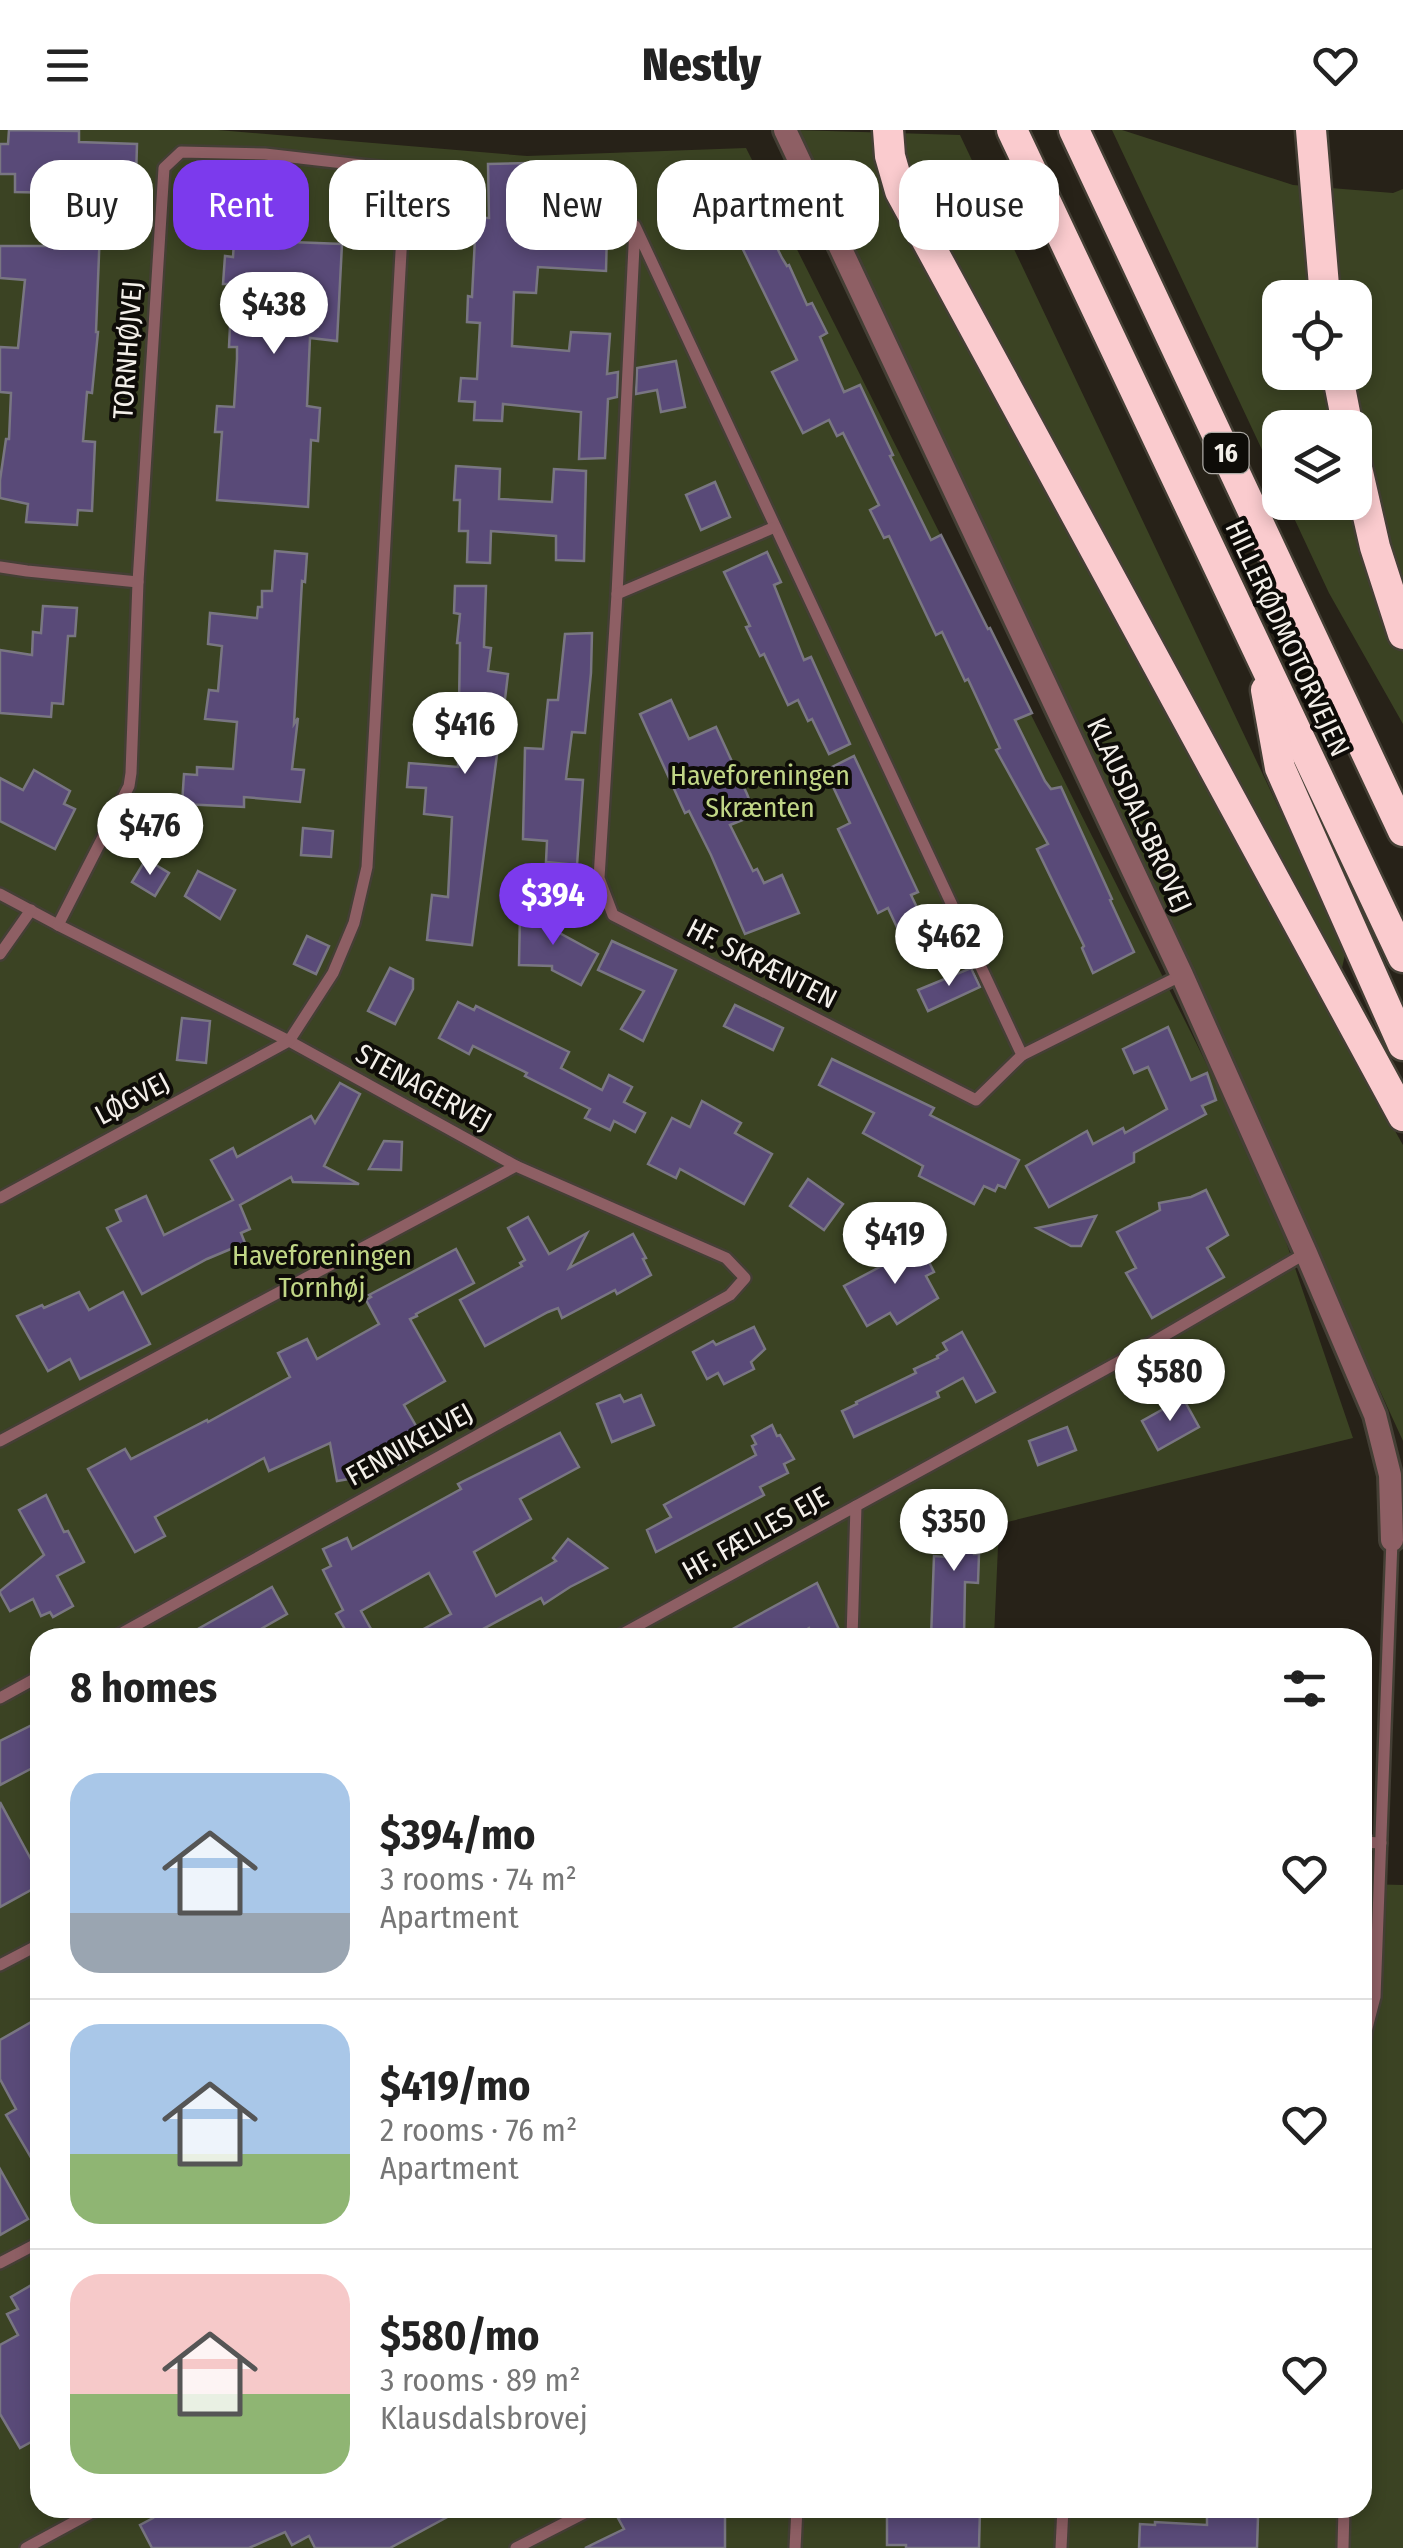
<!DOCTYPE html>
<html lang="en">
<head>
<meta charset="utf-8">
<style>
	:root { --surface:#fff; --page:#f6f6f6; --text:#222; --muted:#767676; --line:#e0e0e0; --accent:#7c3aed }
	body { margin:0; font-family:"Fira Sans Condensed",sans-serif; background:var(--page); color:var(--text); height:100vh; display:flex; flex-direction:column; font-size:38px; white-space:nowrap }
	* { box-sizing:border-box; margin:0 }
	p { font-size:32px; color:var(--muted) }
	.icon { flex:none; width:55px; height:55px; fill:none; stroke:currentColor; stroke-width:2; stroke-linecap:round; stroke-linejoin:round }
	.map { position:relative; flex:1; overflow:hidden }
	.details { position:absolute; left:30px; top:1498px; width:1342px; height:890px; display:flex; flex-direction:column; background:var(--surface); border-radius:30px; box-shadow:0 5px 15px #0003 }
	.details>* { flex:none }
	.hud { position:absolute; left:30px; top:30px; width:1345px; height:90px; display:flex; gap:20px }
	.controls { position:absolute; left:1262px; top:150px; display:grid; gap:20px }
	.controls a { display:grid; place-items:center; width:110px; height:110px; border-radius:20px; background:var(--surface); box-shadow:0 5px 15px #0003; font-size:50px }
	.price { position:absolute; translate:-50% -85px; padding:0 22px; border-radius:35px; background:#fff; color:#222; font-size:32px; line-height:65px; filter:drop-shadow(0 2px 5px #0008) }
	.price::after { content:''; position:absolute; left:50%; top:60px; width:30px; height:22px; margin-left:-15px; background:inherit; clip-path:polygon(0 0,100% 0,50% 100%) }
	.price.active { background:var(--accent); color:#fff }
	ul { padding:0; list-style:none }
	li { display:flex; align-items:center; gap:30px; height:250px; padding:0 40px }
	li+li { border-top:2px solid var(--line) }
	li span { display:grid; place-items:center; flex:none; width:280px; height:200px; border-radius:30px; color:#555 }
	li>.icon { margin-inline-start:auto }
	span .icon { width:120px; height:120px; fill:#fffc; stroke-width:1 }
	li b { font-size:42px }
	h2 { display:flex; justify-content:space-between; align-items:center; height:120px; padding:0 40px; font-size:42px }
	.tag { padding:0 35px; border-radius:30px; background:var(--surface); box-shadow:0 5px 15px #0003; font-size:35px; line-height:90px }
	.tag.active { background:var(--accent); color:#fff }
	header { display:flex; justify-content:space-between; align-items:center; height:130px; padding:0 40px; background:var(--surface); font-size:45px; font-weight:800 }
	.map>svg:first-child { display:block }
</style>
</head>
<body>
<header><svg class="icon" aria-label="menu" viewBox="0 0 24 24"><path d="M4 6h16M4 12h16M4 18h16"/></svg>Nestly<svg class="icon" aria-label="heart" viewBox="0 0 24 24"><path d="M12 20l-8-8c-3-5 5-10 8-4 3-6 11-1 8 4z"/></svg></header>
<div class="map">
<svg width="1403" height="2418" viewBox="0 0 1403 2418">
	<rect width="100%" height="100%" fill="#272218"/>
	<g fill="#3b4323" fill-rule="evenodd">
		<polygon points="0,0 218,0 527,26 746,18 1265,1050 1353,1308 999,1394 994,1507 40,1508 40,2378 1362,2378 1363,1754 1403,1755 1403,2418 0,2418"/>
		<polygon points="795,0 960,5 1346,820 1331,888 1403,1015 1403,1311 1186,837"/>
		<path d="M1112 0H1122L1293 55 1393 63 1403 59V594L1329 463 1287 373 1355 372V298H1280V358ZM1280 168H1355V242H1280Z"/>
	</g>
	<g fill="#594a78" stroke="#797682" stroke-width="2.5">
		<polygon points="9,0 79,1 79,12 137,14 136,48 102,47 96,202 98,202 92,263 87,262 83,311 95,312 92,381 78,380 77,395 26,392 28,374 0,368 0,350 6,309 9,309 11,263 0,262 0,217 18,218 25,150 0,148 0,116 56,116 58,63 15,62 15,44 0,44 0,14 8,14"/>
		<polygon points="530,33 584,34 583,81 603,82 602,102 607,102 606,141 538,137 536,163 514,162 512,216 569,221 571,202 610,204 607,244 618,242 617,267 608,269 605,328 579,329 581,282 503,274 502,291 474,290 475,272 459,271 461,248 477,249 480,193 467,192 468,166 472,167 476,88 489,88 488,34"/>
		<polygon points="238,54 269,56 266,111 342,114 337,211 310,208 307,276 320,278 318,311 311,310 308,377 217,370 222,302 215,302 217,276 234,277 237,229 237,217 229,217 232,154 223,154 225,126 233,127"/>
		<polygon points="755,83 760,95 765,93 782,128 787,136 789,135 807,175 812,173 827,203 820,207 844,262 860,255 893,325 890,326 931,410 941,405 988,499 990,498 1032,583 1015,590 1045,651 1051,659 1061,657 1112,769 1110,770 1134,822 1093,843 1082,818 1084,816 1037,719 1048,714 996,620 1000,618 968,549 965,551 942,502 936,505 889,406 884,408 870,380 879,375 843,303 837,306 829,290 803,303 772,242 797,230 731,95"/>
		<polygon points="676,231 685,277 661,282 657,260 636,264 637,238"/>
		<polygon points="456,336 500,339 499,369 552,372 554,339 586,341 584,431 556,430 556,406 491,401 490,433 467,432 468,401 459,401 460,370 454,370"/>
		<polygon points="715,352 730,387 701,400 686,365"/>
		<polygon points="275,421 307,424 305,452 302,451 294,594 298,588 292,639 304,640 300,672 244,667 244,677 182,674 184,644 197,645 197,637 233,639 237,592 205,589 209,560 218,561 222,516 208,514 210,483 257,488 258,477 262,477 262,461 272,461"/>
		<polygon points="767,422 781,452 774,455 804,530 811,527 850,614 829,624 812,589 808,591 798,570 788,575 764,524 760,526 746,497 750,496 724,442"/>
		<polygon points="455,456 486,456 484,517 491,518 488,541 508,544 505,569 484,568 481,616 498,617 472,815 427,810 432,765 448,767 452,687 424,684 426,658 407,657 409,633 458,637 460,513 457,513 460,484 454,483"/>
		<polygon points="43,476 77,478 75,506 68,506 63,574 52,573 51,587 0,583 0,520 32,525 33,502 41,503"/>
		<polygon points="592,503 591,543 585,603 572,602 566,649 583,650 577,735 546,732 547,711 523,709 525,618 543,619 548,570 558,570 565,504"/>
		<polygon points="671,570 689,609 716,597 747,664 755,685 730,695 753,741 757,739 764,753 782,745 799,783 745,804 711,725 689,681 685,683 640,584"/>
		<polygon points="854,626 918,762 911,765 933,811 909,823 888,778 878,783 838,699 850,693 827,644 834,641 832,637"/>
		<polygon points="34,640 70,661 64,674 75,679 55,719 0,691 0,648 23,660"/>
		<polygon points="303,698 333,701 331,727 301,725"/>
		<polygon points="146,729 169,743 155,766 132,752"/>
		<polygon points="198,741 235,760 220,789 185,766"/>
		<polygon points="520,784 556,785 556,801 598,824 581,855 552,840 552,836 519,835"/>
		<polygon points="307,806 329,816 316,844 294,834"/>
		<polygon points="612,811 676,840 643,911 621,899 644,861 598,840"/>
		<polygon points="390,838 413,849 413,859 395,894 368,881"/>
		<polygon points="971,838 980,857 928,881 918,860"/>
		<polygon points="458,872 474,880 476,876 569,922 561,938 602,960 609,945 632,957 624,972 645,983 635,1002 614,991 610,1000 585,988 590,979 525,946 527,943 473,916 469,924 439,908"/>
		<polygon points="735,875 783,898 773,920 724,896"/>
		<polygon points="182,888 210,891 206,933 177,930"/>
		<polygon points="1168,897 1191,950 1207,943 1216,970 1202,976 1206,984 1134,1023 1134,1032 1049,1077 1026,1036 1087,1001 1093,1014 1123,998 1125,1003 1167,979 1148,937 1134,943 1123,919"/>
		<polygon points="832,929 934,978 930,985 1019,1030 1005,1058 998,1055 995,1061 984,1056 974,1074 919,1046 923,1036 863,1003 874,983 819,955"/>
		<polygon points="340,953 360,964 324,1036 359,1054 293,1052 291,1047 240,1075 250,1099 241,1103 245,1113 207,1129 142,1164 107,1098 121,1091 116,1080 146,1066 164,1105 233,1070 211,1030 233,1018 237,1027 311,986 315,993"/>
		<polygon points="702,971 741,993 735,1003 772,1024 744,1074 680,1039 676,1048 648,1034 672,988 690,997"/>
		<polygon points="384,1011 402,1012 401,1040 369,1039"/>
		<polygon points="808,1049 843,1074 824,1100 790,1076"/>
		<polygon points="1206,1060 1228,1105 1207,1118 1224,1147 1152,1188 1126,1143 1136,1138 1117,1102 1160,1080 1159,1073 1191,1067"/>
		<polygon points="1096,1086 1081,1116 1071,1116 1037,1098"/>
		<polygon points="528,1087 549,1124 587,1103 569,1138 633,1104 646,1128 643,1129 651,1145 617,1164 615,1160 562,1188 558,1178 548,1182 485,1216 460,1170 522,1136 520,1133 525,1130 508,1098"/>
		<polygon points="919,1112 934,1142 926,1146 938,1168 897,1194 890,1183 867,1196 844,1156 891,1131 889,1127"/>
		<polygon points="456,1119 474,1153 416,1184 417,1186 410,1189 445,1251 404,1275 423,1308 402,1320 407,1330 378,1344 337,1351 330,1313 269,1341 264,1328 155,1387 165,1406 135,1422 88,1339 125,1319 131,1329 207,1290 208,1292 290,1247 278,1223 307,1209 317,1229 379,1194 366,1170 371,1167 369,1165"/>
		<polygon points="79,1162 89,1180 123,1162 150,1214 80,1249 70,1229 48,1241 17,1186 42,1175 44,1178"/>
		<polygon points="754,1197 765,1219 751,1232 754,1239 724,1254 718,1243 707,1249 693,1222 713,1211 716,1215"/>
		<polygon points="962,1202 995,1262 976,1272 963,1248 937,1262 939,1267 854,1307 842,1281 857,1274 856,1272 916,1243 914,1239 938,1228 937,1226 947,1220 943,1213"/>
		<polygon points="620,1265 624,1272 641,1265 654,1295 612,1312 597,1274"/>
		<polygon points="1183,1268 1199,1297 1158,1320 1142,1291"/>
		<polygon points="772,1295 777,1306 780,1305 794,1329 784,1334 788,1343 760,1357 764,1365 656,1422 647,1400 671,1387 664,1375 756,1325 752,1316 756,1314 752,1306"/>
		<polygon points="1067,1297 1076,1320 1038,1335 1029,1311"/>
		<polygon points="560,1303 579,1337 520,1369 531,1389 474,1422 496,1466 556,1431 553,1428 568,1409 607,1438 570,1457 544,1474 541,1468 466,1508 407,1508 451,1484 429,1443 361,1481 376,1508 350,1508 336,1484 343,1480 323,1440 331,1436 323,1419 347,1408 352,1419 461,1359 458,1354"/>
		<polygon points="46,1365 64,1402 68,1401 84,1432 57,1446 73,1476 53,1487 50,1482 41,1486 33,1469 10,1481 0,1463 0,1461 44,1425 19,1380"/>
		<polygon points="946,1375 973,1375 974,1424 979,1424 978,1453 965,1452 964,1508 931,1508 934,1426 946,1427"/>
		<polygon points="817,1453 843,1508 820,1508 818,1503 813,1506 809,1498 793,1508 716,1508"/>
		<polygon points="272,1457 287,1484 245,1508 182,1508"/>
		<polygon points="40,1591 40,1634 0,1655 0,1611"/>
		<polygon points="0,1672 40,1746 40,1755 0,1777"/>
		<polygon points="40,1887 40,2043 6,1985 16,1979 0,1949 0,1910"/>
		<polygon points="0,2039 28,2089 0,2105"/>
		<polygon points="40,2150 40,2307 20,2318 0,2284 0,2215 18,2205 7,2184 18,2179 11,2167"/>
		<polygon points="148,2378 464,2378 390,2418 315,2418 309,2406 292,2415 285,2402 249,2418 152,2418 140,2395 153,2388"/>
		<polygon points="640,2378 725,2378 725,2418 585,2418 624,2399 618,2388"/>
		<polygon points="887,2378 980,2378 979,2418 906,2418 906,2415 887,2415"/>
		<polygon points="1207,2385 1258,2387 1257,2418 1139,2418 1140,2394 1155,2395 1155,2392 1207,2395"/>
	</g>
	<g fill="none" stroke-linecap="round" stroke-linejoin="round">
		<g stroke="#443f35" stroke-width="16">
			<g id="lane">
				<polygon points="635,96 1022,925 976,970 613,785 599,748 617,464"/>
				<polyline points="0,437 27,441 138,452"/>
				<polyline points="617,464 775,397"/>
				<polyline points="0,764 58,795 289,911 516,1036 726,1128 745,1148 730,1165 113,1508"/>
				<polyline points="0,824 31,780"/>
				<polyline points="1022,925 1182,845"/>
				<polyline points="0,1068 289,911 333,843 354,793 367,737 404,68 387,38 265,24 181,22 164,38 138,452 131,643 129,656 58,795"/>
				<polyline points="0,1311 516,1036"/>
				<polyline points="856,1376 1124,1229 1306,1123"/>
				<polyline points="615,1508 856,1376 852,1508"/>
				<polyline points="0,1568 40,1546"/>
				<polyline points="1362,1712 1381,1713"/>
				<polyline points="0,1835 40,1814"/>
				<polyline points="1362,1929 1366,1902 1375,1867 1392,1410"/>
				<polyline points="0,2133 40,2112"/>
				<polyline points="26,2418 100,2378"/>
				<polyline points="516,2418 594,2378"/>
				<polyline points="795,2418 797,2378"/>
				<polyline points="1061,2418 1063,2378"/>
				<polyline points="1343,2418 1344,2378"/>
			</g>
		</g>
		<g stroke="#443f35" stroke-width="28">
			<polyline id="street" points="785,0 1182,845 1306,1123 1375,1285 1390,1345 1392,1410"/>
		</g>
		<g stroke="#443f35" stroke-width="35">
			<g id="highway">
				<polyline points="888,0 890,26 900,61 1403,986"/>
				<polyline points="1012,0 1403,827"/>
				<polyline points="1074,0 1403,701"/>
				<polyline points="1311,0 1325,168"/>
				<polyline points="1337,242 1348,298"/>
				<polyline points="1355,329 1375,417 1403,504"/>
				<polyline points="1266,560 1280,638 1403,915"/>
			</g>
		</g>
		<use href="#lane" stroke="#8e5f64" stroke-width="11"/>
		<use href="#street" stroke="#8e5f64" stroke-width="22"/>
		<use href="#highway" stroke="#facbce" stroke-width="30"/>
	</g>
	<g text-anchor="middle" stroke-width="8" stroke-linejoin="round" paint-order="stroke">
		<rect fill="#0e0c08" stroke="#aeaba6" stroke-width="2.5" x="1203.5" y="303" width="45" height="40" rx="8"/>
		<g font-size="25" font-weight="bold" fill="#f3efe9">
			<text x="1226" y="332">16</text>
		</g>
		<g font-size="28" fill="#f3efe9" stroke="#0e0c08">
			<text transform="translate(127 220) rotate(-86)" y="10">TORNHØJVEJ</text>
			<text transform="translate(1288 508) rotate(65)" y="10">HILLERØDMOTORVEJEN</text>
			<text transform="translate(1140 685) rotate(65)" y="10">KLAUSDALSBROVEJ</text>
			<text transform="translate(762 833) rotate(27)" y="10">HF. SKRÆNTEN</text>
			<text transform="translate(424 957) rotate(29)" y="10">STENAGERVEJ</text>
			<text transform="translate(132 968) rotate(-28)" y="10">LØGVEJ</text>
			<text transform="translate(409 1314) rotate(-29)" y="10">FENNIKELVEJ</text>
			<text transform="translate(755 1403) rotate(-29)" y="10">HF. FÆLLES EJE</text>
		</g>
		<g font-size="28" fill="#c1d686" stroke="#0e0c08">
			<text x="760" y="655">Haveforeningen<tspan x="760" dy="32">Skrænten</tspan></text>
			<text x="322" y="1135">Haveforeningen<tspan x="322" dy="32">Tornhøj</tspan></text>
		</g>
	</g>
</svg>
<div class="controls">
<a><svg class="icon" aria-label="locate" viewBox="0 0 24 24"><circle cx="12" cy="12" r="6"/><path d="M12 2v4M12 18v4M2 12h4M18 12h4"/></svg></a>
<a><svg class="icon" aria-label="layers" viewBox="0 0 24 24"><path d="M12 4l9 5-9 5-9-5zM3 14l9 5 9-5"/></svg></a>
</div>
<b class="price" style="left:274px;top:227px">$438</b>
<b class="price" style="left:465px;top:647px">$416</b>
<b class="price" style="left:150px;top:748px">$476</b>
<b class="price active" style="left:553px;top:818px">$394</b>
<b class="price" style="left:949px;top:859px">$462</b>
<b class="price" style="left:895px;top:1157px">$419</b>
<b class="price" style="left:1170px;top:1294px">$580</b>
<b class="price" style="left:954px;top:1444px">$350</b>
<div class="hud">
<a class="tag">Buy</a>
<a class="tag active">Rent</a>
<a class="tag">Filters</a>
<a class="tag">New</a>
<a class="tag">Apartment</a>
<a class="tag">House</a>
</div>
<section class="details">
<h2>8 homes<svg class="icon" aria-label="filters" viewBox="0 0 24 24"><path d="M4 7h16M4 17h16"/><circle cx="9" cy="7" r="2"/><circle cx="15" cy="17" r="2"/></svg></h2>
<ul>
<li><span style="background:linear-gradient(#a9c7e8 70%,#9aa5b1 0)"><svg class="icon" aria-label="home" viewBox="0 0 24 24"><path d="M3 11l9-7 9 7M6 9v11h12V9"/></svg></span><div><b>$394/mo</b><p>3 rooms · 74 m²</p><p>Apartment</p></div><svg class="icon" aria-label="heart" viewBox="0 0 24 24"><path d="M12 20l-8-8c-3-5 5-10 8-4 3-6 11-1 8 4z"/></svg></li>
<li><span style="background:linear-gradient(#a9c7e8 65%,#8fb573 0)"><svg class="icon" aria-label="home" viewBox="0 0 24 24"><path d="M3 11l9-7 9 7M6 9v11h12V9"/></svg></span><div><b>$419/mo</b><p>2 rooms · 76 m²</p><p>Apartment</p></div><svg class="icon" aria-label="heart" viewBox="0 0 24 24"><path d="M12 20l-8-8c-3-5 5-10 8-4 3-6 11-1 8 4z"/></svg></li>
<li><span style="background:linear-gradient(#f6c9c9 60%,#8fb573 0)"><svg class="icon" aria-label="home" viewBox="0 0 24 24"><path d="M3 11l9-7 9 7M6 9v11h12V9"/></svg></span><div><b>$580/mo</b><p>3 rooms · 89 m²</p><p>Klausdalsbrovej</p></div><svg class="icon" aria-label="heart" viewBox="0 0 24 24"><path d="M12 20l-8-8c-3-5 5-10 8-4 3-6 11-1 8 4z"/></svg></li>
</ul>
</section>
</div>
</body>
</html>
